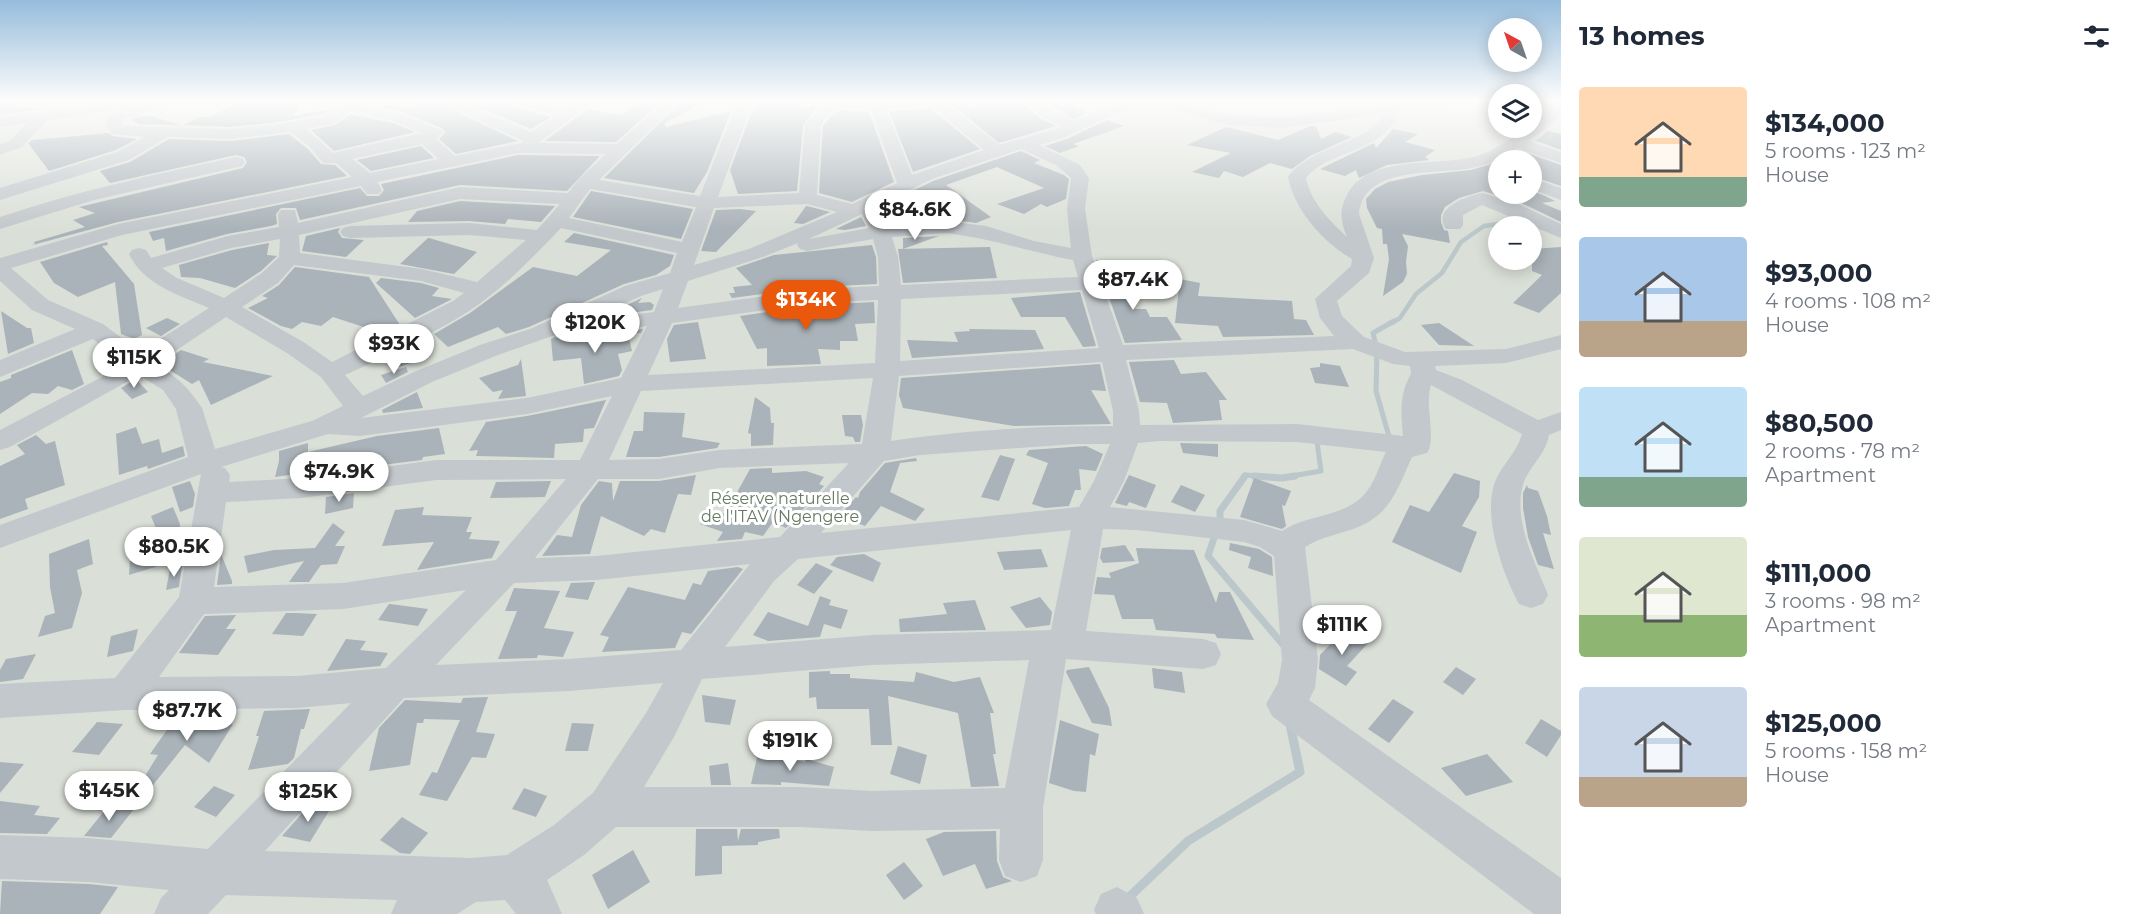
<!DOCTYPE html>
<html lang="en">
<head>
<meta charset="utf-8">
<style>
	:root { --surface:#fff; --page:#f2f2f3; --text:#1f2937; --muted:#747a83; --accent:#ea580c }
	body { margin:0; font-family:Montserrat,sans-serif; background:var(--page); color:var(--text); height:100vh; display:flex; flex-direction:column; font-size:22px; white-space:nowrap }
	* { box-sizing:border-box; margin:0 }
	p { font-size:20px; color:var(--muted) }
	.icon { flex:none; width:33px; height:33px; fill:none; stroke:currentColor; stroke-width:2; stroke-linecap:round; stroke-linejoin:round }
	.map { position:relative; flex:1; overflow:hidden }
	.sheet { display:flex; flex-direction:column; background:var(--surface); width:570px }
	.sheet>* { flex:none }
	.needle { width:39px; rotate:320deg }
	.controls { position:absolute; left:1488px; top:18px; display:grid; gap:12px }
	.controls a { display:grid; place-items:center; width:54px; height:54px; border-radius:50%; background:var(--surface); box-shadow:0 3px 15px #0003; font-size:30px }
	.price { position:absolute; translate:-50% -51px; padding:0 14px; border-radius:21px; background:#fff; color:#222; font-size:20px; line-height:39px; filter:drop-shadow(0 2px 3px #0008) }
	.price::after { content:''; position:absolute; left:50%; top:36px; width:18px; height:14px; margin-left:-9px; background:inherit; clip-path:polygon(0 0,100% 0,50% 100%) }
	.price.selected { background:var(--accent); color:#fff }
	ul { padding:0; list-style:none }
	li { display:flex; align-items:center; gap:18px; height:150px; padding:0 18px }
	li span { display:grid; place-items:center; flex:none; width:168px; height:120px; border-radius:6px; color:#555 }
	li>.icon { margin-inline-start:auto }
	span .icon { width:72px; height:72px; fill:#fffc; stroke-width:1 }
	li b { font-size:26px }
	h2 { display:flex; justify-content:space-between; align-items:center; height:72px; padding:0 18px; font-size:26px }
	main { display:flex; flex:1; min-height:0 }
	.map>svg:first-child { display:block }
</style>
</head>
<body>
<main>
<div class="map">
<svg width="1561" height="914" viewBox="0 0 1561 914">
	<rect width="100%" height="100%" fill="#fafaf8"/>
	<path fill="#dadfd7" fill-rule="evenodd" d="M0 101H1498V128H1532V101H1561V914H0ZM1498 160H1532V194H1498ZM1498 226H1532V260H1498Z"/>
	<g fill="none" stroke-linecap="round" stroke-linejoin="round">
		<polyline stroke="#bbc7cb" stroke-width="4.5" points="1392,323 1400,318 1416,294 1442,273 1461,242 1484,226 1527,220"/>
		<g stroke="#bbc7cb" stroke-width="5">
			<polyline points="1390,440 1376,391 1377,350 1373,333 1394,321"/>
			<polyline points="1243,477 1245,475 1272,477"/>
			<polyline points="1286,477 1321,471 1317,442 1320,442"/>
		</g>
		<g stroke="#bbc7cb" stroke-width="7">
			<polyline points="1245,476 1220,511 1220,520 1208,556 1285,647"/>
			<polyline points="1254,476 1282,478 1295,476"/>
		</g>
		<polyline stroke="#bbc7cb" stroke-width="9" points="1126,900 1188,841 1300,772 1290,724"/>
	</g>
	<g fill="#aab3b9">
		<polygon points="241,101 302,101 292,116 332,109 324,114 272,123 230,127 183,125 200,117 210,117"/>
		<polygon points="395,101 406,108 434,101 518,141 456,154 439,139 445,133 442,128 405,113 380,107"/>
		<polygon points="476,101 480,103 489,101 510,101 513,106 551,117 531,129 466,102"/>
		<polygon points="639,101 662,101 616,142 545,141 588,109 620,115 639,104"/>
		<polygon points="682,101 706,101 664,123 666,127 731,111 707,172 694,193 604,178"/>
		<polygon points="947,101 964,101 964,107 1020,102 1040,118 1056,126 999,143"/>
		<polygon points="767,102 775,106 786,102 807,109 811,105 817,107 803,125 797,191 738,194 730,170 752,111 758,104"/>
		<polygon points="1069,102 1087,113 1074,119 1046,103"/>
		<polygon points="0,104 41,109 0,115"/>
		<polygon points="930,108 980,149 913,172 889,111"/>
		<polygon points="839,110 869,112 894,182 852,202 819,193 823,126 831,116"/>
		<polygon points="351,114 393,123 415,132 334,151 311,130 335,125"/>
		<polygon points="148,115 180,125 139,124 131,119"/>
		<polygon points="1107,120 1124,126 1073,144 1079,146 1060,153 1045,146 1067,139"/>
		<polygon points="1310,126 1316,126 1321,139 1335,132 1352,137 1310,156 1292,169 1270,163 1243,177 1224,171 1219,178 1192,172 1231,153 1187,145 1226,127 1278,140"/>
		<polygon points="1393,129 1418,134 1405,142 1435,150 1425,157 1429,160 1387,165 1359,178 1356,170 1345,176 1320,169 1374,143 1376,148"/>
		<polygon points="1548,131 1561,134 1561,150 1534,140 1537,140"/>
		<polygon points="109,133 112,136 137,139 116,150 49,171 28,143 32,140"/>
		<polygon points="289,134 308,149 321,164 335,165 347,176 118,222 29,246 35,244 34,242 85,227 73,220 95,213 79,207 243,168 247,162 244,157 236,155 110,183 100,171 130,162 169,139 230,141"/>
		<polygon points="421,146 434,158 371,171 357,160"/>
		<polygon points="1518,150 1561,165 1561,186 1532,176 1532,160 1501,160"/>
		<polygon points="1021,151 1040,160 1034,163 1064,175 1069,179 1066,199 1047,207 1041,204 1024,214 997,204 1044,188 997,167 946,185 991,217 976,223 946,219 888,224 880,207 933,181"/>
		<polygon points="518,155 600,156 567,191 460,185 300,220 296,208 281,208 276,214 277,224 271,226 227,234 166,251 164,238 153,241 149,232 360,188 367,196 379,196 384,190 381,184"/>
		<polygon points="1498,162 1498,194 1532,194 1532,191 1545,196 1555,201 1542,203 1561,211 1561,222 1517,201 1483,191 1459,198 1445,207 1441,215 1441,222 1444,230 1448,231 1450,243 1402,234 1408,246 1406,262 1407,274 1403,282 1383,296 1389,259 1387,244 1383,244 1382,229 1377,228 1367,208 1366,199 1375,189 1388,182 1422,175 1471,170"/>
		<polygon points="591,191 693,209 681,239 573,217"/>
		<polygon points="460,201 555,206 541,222 508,219 505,224 469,221 408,222 417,211"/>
		<polygon points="806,206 807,206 830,212 803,224 794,223"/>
		<polygon points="740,209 756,211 716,252 701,251 716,210"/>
		<polygon points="861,217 866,226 845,230 836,229"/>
		<polygon points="340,228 338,232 342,238 364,240 346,257 302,251 306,236"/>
		<polygon points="574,233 674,255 670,266 656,275 624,284 529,327 506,334 498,327 448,347 434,334 470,313 533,267 577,276 611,250 564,242"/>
		<polygon points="939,236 903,249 903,238"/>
		<polygon points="428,238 429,238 477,252 454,274 400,264"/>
		<polygon points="107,242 108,245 102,246 134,284 142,335 134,339 121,334 115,282 78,297 54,283 40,262"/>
		<polygon points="269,243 267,255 277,256 261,271 235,288 200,278 181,277 179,265 232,250"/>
		<polygon points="872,245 876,257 877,284 816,287 732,298 729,293 735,293 733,287 752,285 736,268 774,255"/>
		<polygon points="990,247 997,278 903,283 898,249"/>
		<polygon points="1561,247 1561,293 1539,313 1513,303 1542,275 1532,271 1532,249"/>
		<polygon points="1096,260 1114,262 1114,265 1119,265 1135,309 1146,309 1150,317 1167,317 1182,340 1125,343"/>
		<polygon points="295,267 369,277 400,325 372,339 382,333 333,317 321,326 302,322 292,329 281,326 248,308 268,298 262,296 279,285"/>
		<polygon points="381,278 421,283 439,288 432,296 452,299 415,318 376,283"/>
		<polygon points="1180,279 1200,283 1198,296 1292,301 1294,319 1306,320 1314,335 1223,337 1218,326 1175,323"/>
		<polygon points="1080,292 1096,346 1083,347 1065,317 1021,317 1011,298"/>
		<polygon points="642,298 638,303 650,302 654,305 652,310 601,317"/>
		<polygon points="874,302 875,323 855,324 858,341 840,341 840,350 818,349 821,364 767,366 767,348 757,349 740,316 816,305"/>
		<polygon points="1,311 27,328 31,328 34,343 8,354"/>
		<polygon points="167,318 180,324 161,336 146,328"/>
		<polygon points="698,322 706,359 670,362 667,339 674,325"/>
		<polygon points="1439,323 1474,346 1439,345 1421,325"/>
		<polygon points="643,329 641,333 628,334 632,351 618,354 622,370 619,376 584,384 581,358 553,361 551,339 555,337 564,340"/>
		<polygon points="969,329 1035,330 1044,349 912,358 907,340 958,342 954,332 970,331"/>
		<polygon points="413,345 422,359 399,367 393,356"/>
		<polygon points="72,350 84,384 72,390 58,386 48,394 32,393 0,414 0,382 11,378 11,375"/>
		<polygon points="181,350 209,359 203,362 273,376 211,405 199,380 192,384 160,364"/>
		<polygon points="521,359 526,396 498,399 503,390 493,392 479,378 518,365"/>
		<polygon points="1174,360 1181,374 1206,372 1227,400 1219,400 1222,420 1173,423 1167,403 1140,402 1129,362"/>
		<polygon points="1320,363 1340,366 1349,387 1315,383 1310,368 1320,367"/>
		<polygon points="1100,364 1106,391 1091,390 1111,424 1014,426 903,408 899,395 901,378"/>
		<polygon points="406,367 408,372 386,383 381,375"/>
		<polygon points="136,379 148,392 132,399 121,388"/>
		<polygon points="417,392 423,408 383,413 382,410"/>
		<polygon points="755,397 770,408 771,423 774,423 773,445 751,446 751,434 748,433"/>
		<polygon points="606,400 594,428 584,429 583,442 555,444 554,458 476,456 478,450 469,451 486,422 527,416"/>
		<polygon points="644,412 685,413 682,437 720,443 717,448 659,457 626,457 634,431 643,431"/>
		<polygon points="842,415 861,415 863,425 860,442 855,442 853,437 845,436"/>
		<polygon points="136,427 142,444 159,439 162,453 183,446 185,456 148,469 147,466 119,475 116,434"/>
		<polygon points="439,428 445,454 423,457 422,460 358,468 357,465 275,477 279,461 279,451 308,443 308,452 377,436"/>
		<polygon points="36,435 46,444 55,441 65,485 25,499 28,509 0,519 0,466 25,454 17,445"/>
		<polygon points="1180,443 1218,444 1218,457 1183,453"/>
		<polygon points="1086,446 1103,454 1096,471 1079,469 1081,490 1075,490 1069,506 1045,508 1032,504 1048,463 1026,455 1029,450"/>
		<polygon points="1000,455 1015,459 999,501 981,497"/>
		<polygon points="916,458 917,461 900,463 890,492 925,509 915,521 881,506 865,526 839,516 856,497 858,498 860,492 885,463"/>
		<polygon points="772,468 772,473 806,471 824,477 819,484 824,486 786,528 773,522 763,536 745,532 742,539 717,541 723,532 700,524 710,510 725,514 750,469"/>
		<polygon points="1454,473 1480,481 1479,497 1462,526 1477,532 1461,573 1392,542 1410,505 1429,512"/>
		<polygon points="696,475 691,495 678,494 665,533 651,529 644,536 601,516 590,554 542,556 557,535 572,537 581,505 599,481 612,483 613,501 620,481 659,481"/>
		<polygon points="1129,475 1156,485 1146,508 1129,502 1127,506 1115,503"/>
		<polygon points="1254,478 1291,491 1285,506 1282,505 1286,526 1282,529 1240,517"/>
		<polygon points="190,481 195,494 193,507 180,512 172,487"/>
		<polygon points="551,481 545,497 490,498 496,482"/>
		<polygon points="1181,485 1205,495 1195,512 1171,502"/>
		<polygon points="1527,485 1528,488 1538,491 1547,516 1551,535 1543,533 1554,569 1538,565 1528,537 1523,508 1523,493"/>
		<polygon points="354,493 353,508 325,514 326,497"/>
		<polygon points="173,507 180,524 178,560 129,575 131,543 159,536 151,516"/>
		<polygon points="424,507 422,515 472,517 466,532 472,532 469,539 500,541 492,558 417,570 434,542 382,546 395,510"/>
		<polygon points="333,523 345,532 335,546 345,546 337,564 321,565 309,582 289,582 304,561 248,573 244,556 274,550 315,548"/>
		<polygon points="89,539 93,564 77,570 82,593 72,628 38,637 45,616 55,613 50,587 49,554"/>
		<polygon points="1230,543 1259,549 1272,557 1273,576 1248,568 1251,557 1229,550"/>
		<polygon points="1125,545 1135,561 1103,563 1100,558 1102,548"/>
		<polygon points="1136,548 1194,550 1216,603 1219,592 1230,592 1254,640 1217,638 1215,634 1156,630 1153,619 1122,619 1114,595 1094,594 1097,577 1111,578 1109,573 1139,563"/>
		<polygon points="1041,549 1048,567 1004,570 997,552"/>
		<polygon points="221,554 232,581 232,584 217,585"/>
		<polygon points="864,554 881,563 873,582 830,565 837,557"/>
		<polygon points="816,563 833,571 814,594 797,585"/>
		<polygon points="182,566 179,587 166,590 170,569"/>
		<polygon points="738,567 743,569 691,634 682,632 675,648 602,652 609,637 600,635 628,587 685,600 693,583 701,585 708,571"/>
		<polygon points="595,582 588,600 565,597 571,583"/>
		<polygon points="514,588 560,591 544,628 574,632 563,657 538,655 537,658 498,659 517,611 505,611"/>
		<polygon points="820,596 831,600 829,605 848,610 841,629 824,624 820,637 768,641 753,635 768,612 808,626"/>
		<polygon points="1040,597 1052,612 1050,625 1026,628 1010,607"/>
		<polygon points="975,600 986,630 900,632 899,619 947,614 943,603"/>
		<polygon points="389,604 390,604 428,609 418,626 378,620"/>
		<polygon points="286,613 295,613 317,614 303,636 272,634"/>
		<polygon points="236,615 226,629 236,629 218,655 179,653 205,616"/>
		<polygon points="1346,628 1369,642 1347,666 1357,672 1346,686 1319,669 1320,655"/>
		<polygon points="138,629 133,651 107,657 111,636"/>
		<polygon points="346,639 366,641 360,650 388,653 380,666 327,671"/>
		<polygon points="36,654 23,679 0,682 0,670 6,659"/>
		<polygon points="1089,667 1109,708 1112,726 1092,723 1066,672 1067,670"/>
		<polygon points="1456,667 1476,679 1463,695 1443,682"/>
		<polygon points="1152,668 1182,672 1185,693 1154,688"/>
		<polygon points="830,671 830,674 850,674 850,678 914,682 916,672 954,682 980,677 994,713 990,713 996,754 993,754 999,786 971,787 958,713 888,696 892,745 871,745 869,709 817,709 816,697 809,698 809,672"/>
		<polygon points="702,695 736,700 730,725 705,722"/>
		<polygon points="488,697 476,732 495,734 486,758 472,757 447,801 419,795 432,772 437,773 460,720 424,719 423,723 417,723 410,765 369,771 379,728 405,700 461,703 463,698"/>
		<polygon points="1393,699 1414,712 1389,743 1368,729"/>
		<polygon points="310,709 304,729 301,729 294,758 288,764 248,770 259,736 256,736 264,711"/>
		<polygon points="190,712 219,714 213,723 233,724 209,763 185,745 149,790 140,784 158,755 150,754 174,720 184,720"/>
		<polygon points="1541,719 1561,731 1561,735 1547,757 1525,743"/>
		<polygon points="1060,720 1099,734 1095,756 1090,754 1086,792 1074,791 1049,783"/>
		<polygon points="97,722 123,724 99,755 72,752"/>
		<polygon points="572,723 594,724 588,751 565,751"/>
		<polygon points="898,746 927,755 920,784 890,774"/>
		<polygon points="758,753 805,762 806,759 834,767 829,786 781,782 781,785 751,784"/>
		<polygon points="1487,754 1513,782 1466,796 1441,768"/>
		<polygon points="0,762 24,764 0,793"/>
		<polygon points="728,763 731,785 711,785 709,766"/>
		<polygon points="214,786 235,795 216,817 194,807"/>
		<polygon points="524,788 547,796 536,817 512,809"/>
		<polygon points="0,801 40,806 34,815 60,818 47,834 0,833"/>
		<polygon points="312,802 332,806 310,842 282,836"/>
		<polygon points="110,804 134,809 111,838 84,836"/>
		<polygon points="402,817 428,833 410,854 400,853 380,840"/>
		<polygon points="696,829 737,829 738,841 741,829 779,829 780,838 758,842 758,845 722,846 722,874 695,876"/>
		<polygon points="996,831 997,861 1003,877 1012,881 986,889 975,864 943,876 926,839 944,832"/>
		<polygon points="633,850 650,882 608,909 592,875"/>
		<polygon points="904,862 923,886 904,900 886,875"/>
		<polygon points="2,881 89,884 118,887 100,914 0,914"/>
	</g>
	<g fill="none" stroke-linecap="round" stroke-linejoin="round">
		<g fill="#c3c8cc" fill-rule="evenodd">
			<path d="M121 101H141V105L158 101H173L167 108 122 119 123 126 230 129 272 125 325 116 349 101H368L364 105 404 115 441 130 443 133 436 139 455 156 522 143 523 141 443 104 441 101H459L531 132 556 116 514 104 512 101H534L566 109 579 101H595L538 143 617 144 665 101H680L599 180 700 196 735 108 743 101H758L750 110 718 197 799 193 805 125 821 106 813 104 811 101H944L999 145 1062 127 1041 116 1024 101H1040L1051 110 1074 121 1106 107 1136 101H1172L1228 115 1283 118 1416 101H1453L1451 104 1446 105 1398 112C1385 153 1331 148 1306 178 1311 202 1329 220 1347 237 1340 219 1339 210 1348 193 1370 155 1437 166 1474 157 1493 152 1510 139 1526 128H1532V124L1551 109 1552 101H1561V116L1529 141 1561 152V163L1518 148C1503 158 1488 165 1471 168 1437 175 1363 165 1359 214L1374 258 1369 273 1337 301 1342 316 1364 337 1405 352 1506 349 1561 335V349L1506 363 1435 366 1436 370 1462 380 1538 420 1561 412V430L1549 435C1546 453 1533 463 1525 479 1510 515 1535 562 1548 595L1543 604 1531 608 1519 604C1503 575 1482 515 1495 482 1502 464 1517 453 1522 434L1431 385C1424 406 1437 438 1427 453L1412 457C1396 492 1390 517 1350 530 1335 535 1319 538 1305 547L1318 660 1315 688 1309 700 1561 878V914H1534L1272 716 1266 704 1278 683 1282 660 1274 556 1260 547 1244 542 1137 530 1103 529 1086 631 1203 639 1216 643 1221 654 1216 665 1203 669 1066 659 1043 808V860L1037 876 1021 882 1005 876 999 860 1000 829 872 831 801 827H616L584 855 547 880 562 914H516L505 900 476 902 457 914H391L397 900 226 895 208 914H154L161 898 169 890 89 882 0 879V835L89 838 208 849 351 703 297 708 125 710 0 718V684L115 678 179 597 201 474 0 548V525L188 457 176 409 163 390 139 375 10 447 0 450V430L104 376 123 363 93 339 0 377V360L75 329 32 310 0 281V258L118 224 352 177 336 163H323L310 147 290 132 230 139 168 137 129 160 0 200V188L117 152 145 137 112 134 105 124 110 113 127 109 47 120 22 147 0 155V144L10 141 27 123 0 127V117ZM1156 105 1228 125 1283 128 1382 114C1372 143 1311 145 1288 177 1294 210 1324 243 1352 259L1351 266 1315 299 1320 318 1334 336 1123 345 1092 256 1085 209 1089 178 1080 165 1039 145 1066 137 1115 114ZM931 106 984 150 912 175 886 109ZM838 108 871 110 897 183 852 204 817 195 821 125 829 114ZM351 111 394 121 422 133 333 153 306 129 335 123ZM422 144 439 159 370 173 352 159ZM1021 149 1056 165 1071 178 1067 209 1071 248 1034 241 986 226 946 221 887 226 877 206 932 179ZM518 153 606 154 579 179 568 193 460 187 298 223 295 210H281L278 214 279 227 228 236 151 258 146 250 139 248 132 250 129 254C144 285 179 295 209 308L140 352 103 324 48 300 11 268 122 235 361 186 367 194H379L382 190 377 182ZM590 189 696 207 682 242 569 218ZM460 199 560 204 537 230 469 223 350 226 343 228 340 232 343 236 350 238 469 235 526 240 477 282 422 269 300 253 299 235ZM807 204 837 212 749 249 694 265 714 208ZM862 214 869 228 809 239ZM561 228 677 253 670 273 625 286 530 329 480 345 414 372 363 396 345 375C386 357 431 335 469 311 503 289 533 257 561 228ZM946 233C989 238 1030 252 1073 260L1078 277 901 285 898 257 892 237ZM280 239 279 257 262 273 224 298 177 278 162 268 231 248ZM873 239 878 257 879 286 816 289 678 308 688 281 763 257 798 243 797 245 800 249 807 251ZM294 265 421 281 464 293 453 301 332 362 305 343 242 307 278 283ZM663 289 654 312 586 321 641 296ZM1082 290 1099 348 900 361 901 299ZM878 300 875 363 648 375 672 323 816 303ZM226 317 287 353 321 377 343 406 312 421 215 449 202 408C187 386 178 378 156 364ZM647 326 621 378 527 398 361 418 432 382 498 355 555 335 564 338ZM1353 349 1393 364 1410 366 1411 374C1399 394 1401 414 1403 436L1297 424 1140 425 1139 411 1126 360ZM1102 362 1113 411V426C1039 426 963 430 891 441L899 376ZM873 378 862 444 719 450 659 459 609 460 641 391ZM612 396 580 460H436L302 478 229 482 230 475 225 468 221 467 328 434 360 436 527 414ZM1160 441 1297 442 1386 452C1379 465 1376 480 1367 491 1347 518 1309 513 1282 531L1244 520 1110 507 1124 481 1138 443ZM1075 444H1110L1094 481 1079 507 821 533 884 461 920 455ZM849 463 780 537 596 556 535 558 598 479H659L719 468ZM566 479 496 560 343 583 214 587 226 502 302 498 436 480ZM1071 530 1051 630 872 635 725 647 774 581 798 559ZM750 564 681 650 569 659 436 665 514 583 596 580ZM466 590 386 668 297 676 159 677 204 614 343 609ZM1029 660 1005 788 872 791 801 787H644L674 737 702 679 872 665ZM663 683 646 713 593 793 554 825 507 855 470 858 265 851 404 698 569 691Z"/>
			<path d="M236 157 242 158 245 162 242 166 94 200 0 229V217C77 191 156 174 236 157Z"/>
			<polygon points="1532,178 1561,188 1561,200 1532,189"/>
			<path d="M1482 193 1516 203 1561 224V238L1482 205 1463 215V225L1460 229H1446C1431 208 1467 196 1482 193Z"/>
			<polygon points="1117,887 1137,898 1144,914 1096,914 1094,910 1101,894"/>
		</g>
	</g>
	<linearGradient id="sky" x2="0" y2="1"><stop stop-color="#96bcdc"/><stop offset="0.44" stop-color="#fdfdfc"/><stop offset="1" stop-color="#fdfdfc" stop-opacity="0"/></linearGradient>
	<rect width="1561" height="229" fill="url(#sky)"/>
	<g text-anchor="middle" stroke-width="6" stroke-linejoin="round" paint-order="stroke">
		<g font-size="16" fill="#687a64" stroke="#fff">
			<text x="780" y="504">Réserve naturelle<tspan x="780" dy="18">de l'ITAV (Ngengere</tspan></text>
		</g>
	</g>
</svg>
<div class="controls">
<a><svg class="needle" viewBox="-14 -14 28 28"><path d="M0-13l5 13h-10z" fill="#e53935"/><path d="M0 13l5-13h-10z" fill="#747a83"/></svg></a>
<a><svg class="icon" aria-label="layers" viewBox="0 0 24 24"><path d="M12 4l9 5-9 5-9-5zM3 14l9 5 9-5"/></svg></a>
<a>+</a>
<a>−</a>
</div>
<b class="price" style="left:915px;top:241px">$84.6K</b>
<b class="price" style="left:1133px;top:311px">$87.4K</b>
<b class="price selected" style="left:806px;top:331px">$134K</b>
<b class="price" style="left:595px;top:354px">$120K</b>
<b class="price" style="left:394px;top:375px">$93K</b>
<b class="price" style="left:134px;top:389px">$115K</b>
<b class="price" style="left:339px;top:503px">$74.9K</b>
<b class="price" style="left:174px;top:578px">$80.5K</b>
<b class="price" style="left:1342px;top:656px">$111K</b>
<b class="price" style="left:187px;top:742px">$87.7K</b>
<b class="price" style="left:790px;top:772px">$191K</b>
<b class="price" style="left:109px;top:822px">$145K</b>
<b class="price" style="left:308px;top:823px">$125K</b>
</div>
<section class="sheet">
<h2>13 homes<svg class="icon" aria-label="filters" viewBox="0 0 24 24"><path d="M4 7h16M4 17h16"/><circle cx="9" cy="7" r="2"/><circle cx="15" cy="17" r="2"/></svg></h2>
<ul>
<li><span style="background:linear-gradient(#ffd9b3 75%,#7fa58c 0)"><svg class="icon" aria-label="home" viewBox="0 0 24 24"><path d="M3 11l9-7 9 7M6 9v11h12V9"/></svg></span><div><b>$134,000</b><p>5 rooms · 123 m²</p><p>House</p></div></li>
<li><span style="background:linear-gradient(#a9c7e8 70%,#b9a48a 0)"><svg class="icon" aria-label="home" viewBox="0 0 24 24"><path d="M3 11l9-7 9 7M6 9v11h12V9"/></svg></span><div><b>$93,000</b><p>4 rooms · 108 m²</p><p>House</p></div></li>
<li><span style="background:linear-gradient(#bfe0f5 75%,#7fa58c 0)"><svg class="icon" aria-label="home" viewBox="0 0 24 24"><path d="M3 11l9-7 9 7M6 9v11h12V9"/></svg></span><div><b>$80,500</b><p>2 rooms · 78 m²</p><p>Apartment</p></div></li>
<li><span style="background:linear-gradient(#dfe7d0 65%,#8fb573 0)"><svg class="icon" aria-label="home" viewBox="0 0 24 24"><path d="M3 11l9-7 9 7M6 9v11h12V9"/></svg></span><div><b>$111,000</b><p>3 rooms · 98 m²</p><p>Apartment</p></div></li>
<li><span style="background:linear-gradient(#c9d6e8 75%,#b9a48a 0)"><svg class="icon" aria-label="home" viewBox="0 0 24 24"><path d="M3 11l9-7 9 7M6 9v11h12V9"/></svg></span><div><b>$125,000</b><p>5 rooms · 158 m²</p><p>House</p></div></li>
</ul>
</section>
</main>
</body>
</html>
